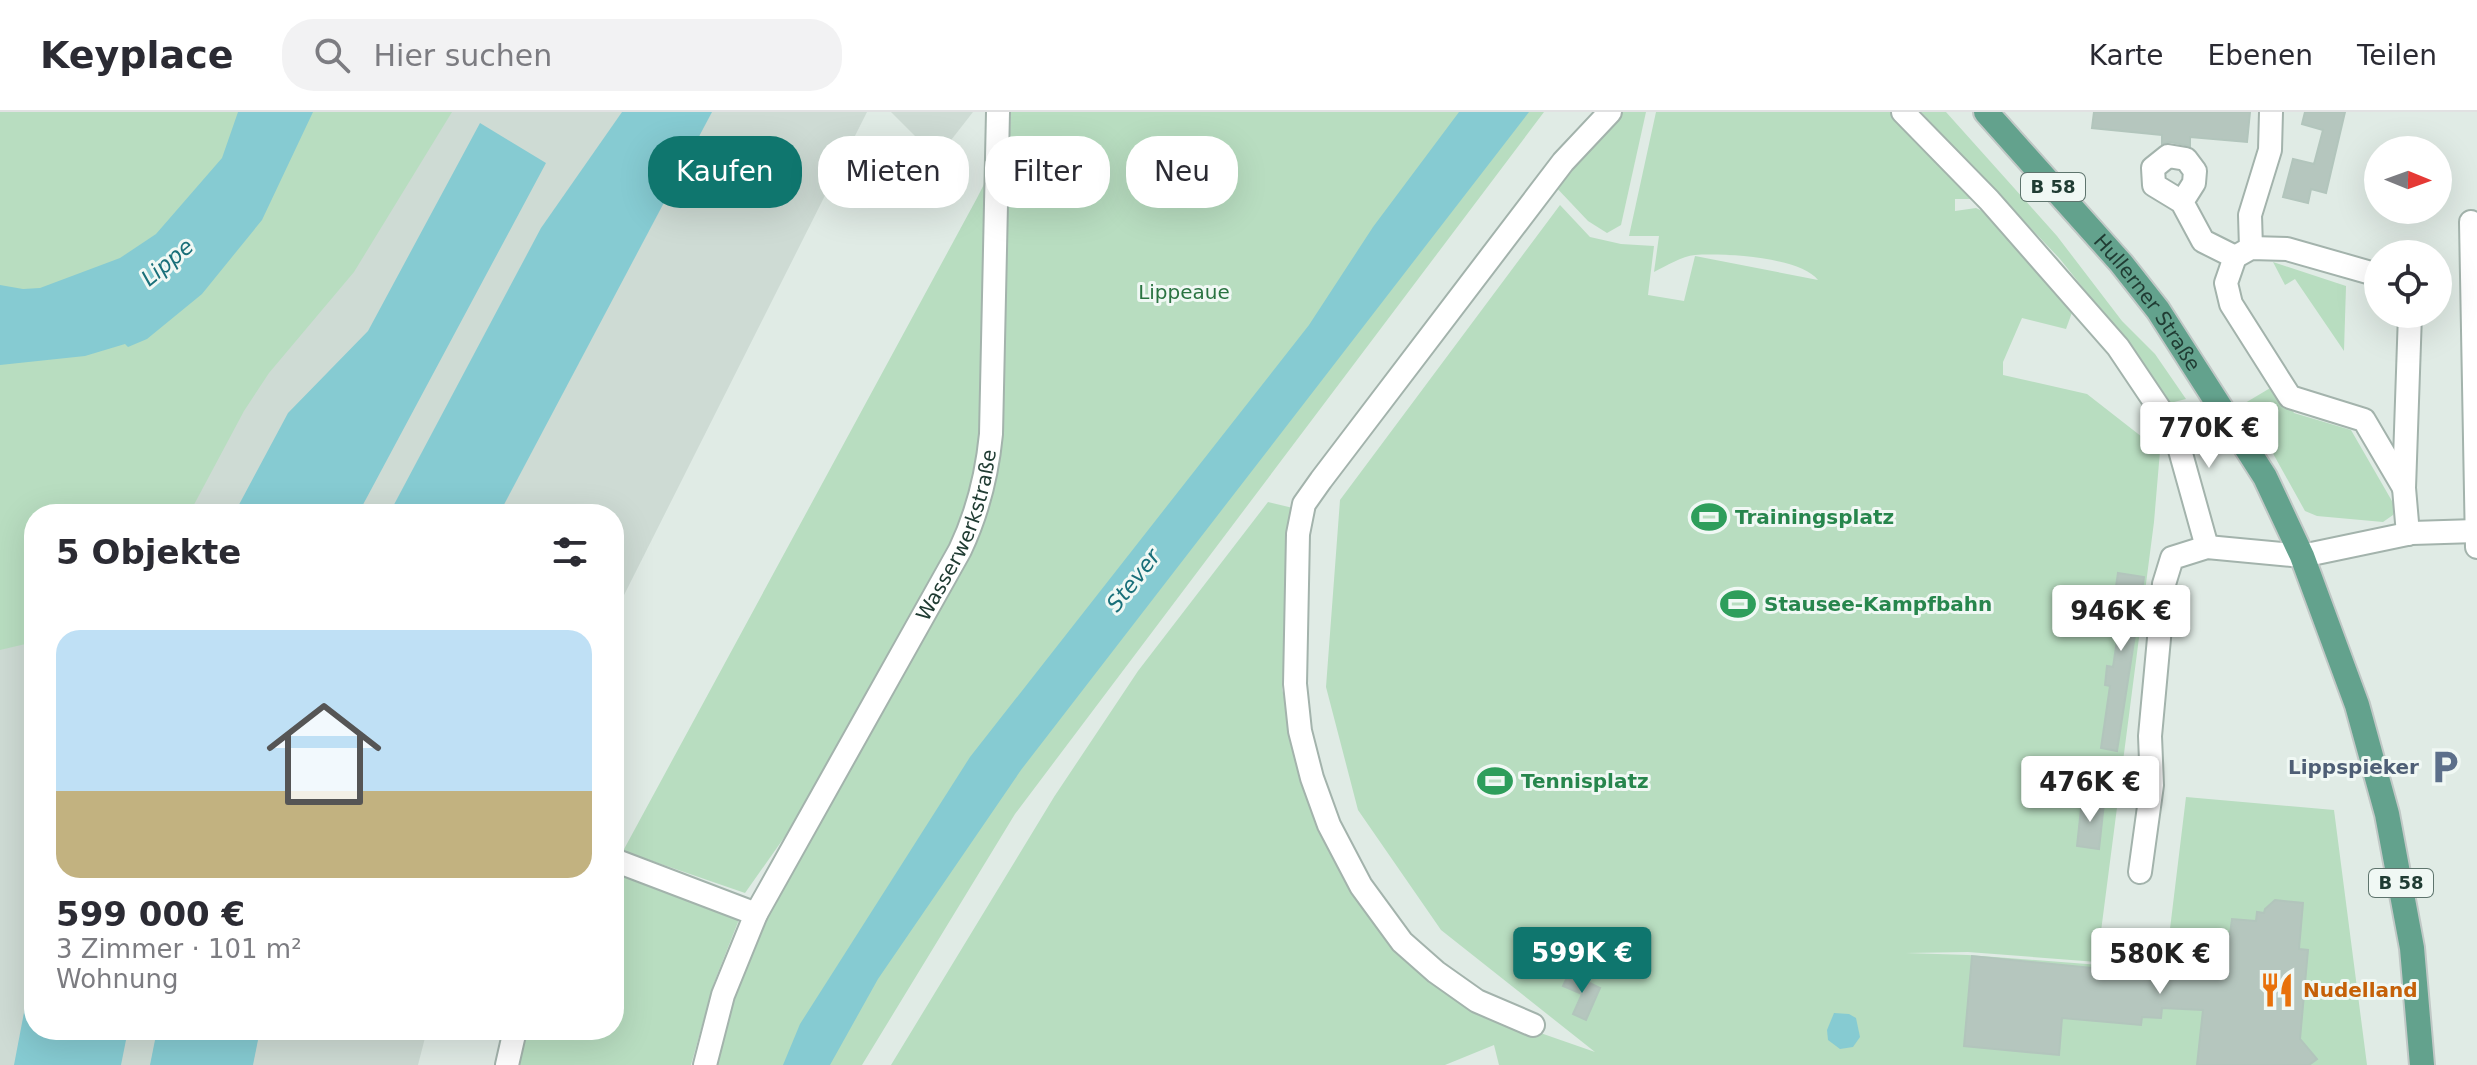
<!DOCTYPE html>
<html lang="de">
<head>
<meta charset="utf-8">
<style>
	:root { --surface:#fff; --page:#f2f2f3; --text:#2b2b33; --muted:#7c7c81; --line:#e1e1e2; --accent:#0f766e }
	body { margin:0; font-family:"DejaVu Sans",sans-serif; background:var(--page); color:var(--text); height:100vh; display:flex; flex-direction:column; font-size:30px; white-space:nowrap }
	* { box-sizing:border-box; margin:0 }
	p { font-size:26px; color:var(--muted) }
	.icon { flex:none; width:44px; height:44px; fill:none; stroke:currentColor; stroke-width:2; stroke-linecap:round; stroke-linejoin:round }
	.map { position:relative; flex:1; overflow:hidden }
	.panel { position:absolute; left:24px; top:392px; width:600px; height:536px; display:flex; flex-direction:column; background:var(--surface); border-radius:32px; box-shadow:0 8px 32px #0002 }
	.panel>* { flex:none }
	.banner { position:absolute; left:648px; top:24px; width:760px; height:72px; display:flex; gap:16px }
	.needle { width:52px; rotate:91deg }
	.controls { position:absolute; left:2364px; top:24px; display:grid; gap:16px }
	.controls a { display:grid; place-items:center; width:88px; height:88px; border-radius:50%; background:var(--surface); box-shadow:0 8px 32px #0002; font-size:40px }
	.price { position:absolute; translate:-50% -68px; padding:0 18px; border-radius:8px; background:#fff; color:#222; font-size:26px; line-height:52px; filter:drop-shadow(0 2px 4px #0008) }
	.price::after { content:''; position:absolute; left:50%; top:48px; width:24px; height:18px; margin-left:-12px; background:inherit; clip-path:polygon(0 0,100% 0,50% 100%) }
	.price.selected { background:var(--accent); color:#fff }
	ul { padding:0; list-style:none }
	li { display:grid; align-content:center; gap:16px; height:424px; padding:0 32px }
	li+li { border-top:2px solid var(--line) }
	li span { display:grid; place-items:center; height:248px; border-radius:24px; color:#555 }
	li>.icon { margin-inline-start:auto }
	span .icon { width:144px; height:144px; fill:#fffc; stroke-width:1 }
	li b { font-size:34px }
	h2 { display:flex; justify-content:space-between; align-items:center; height:96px; padding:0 32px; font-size:34px }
	.tag { padding:0 28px; border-radius:32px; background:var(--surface); box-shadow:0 8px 32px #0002; font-size:28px; line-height:72px }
	.tag.selected { background:var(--accent); color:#fff }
	header { display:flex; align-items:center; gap:48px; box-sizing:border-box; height:112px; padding:0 40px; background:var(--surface); border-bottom:2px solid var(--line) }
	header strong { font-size:38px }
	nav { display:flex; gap:44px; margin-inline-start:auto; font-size:28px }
	.search { width:560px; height:72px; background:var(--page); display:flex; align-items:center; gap:20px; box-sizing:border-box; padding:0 28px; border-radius:32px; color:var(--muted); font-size:30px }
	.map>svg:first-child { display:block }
</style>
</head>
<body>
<header>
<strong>Keyplace</strong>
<div class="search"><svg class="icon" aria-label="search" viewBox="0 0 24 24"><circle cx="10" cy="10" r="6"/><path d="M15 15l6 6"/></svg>Hier suchen</div>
<nav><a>Karte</a><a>Ebenen</a><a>Teilen</a></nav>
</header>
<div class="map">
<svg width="2477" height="953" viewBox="0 0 2477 953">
	<rect width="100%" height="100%" fill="#e0ebe5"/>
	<g fill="#cedbd4">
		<polygon points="451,0 867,0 614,503 614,402 158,402"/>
		<polygon points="891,0 973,0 937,46"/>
		<polygon points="34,492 34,918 427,918 418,953 0,953 0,499"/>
	</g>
	<g fill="#b8ddc0">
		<polygon points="0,0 452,0 354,160 269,261 244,299 189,402 34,402 34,530 0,538"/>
		<polygon points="1011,0 1544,0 1015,702 862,953 711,953 747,835 891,574 745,781 623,739 977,86 1010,21"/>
		<polygon points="1615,0 1646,0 1621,113 1607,121 1588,109 1553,72"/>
		<path d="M1656 0H1892L1971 82V87H1955V99L1976 96 1995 105 2074 195 2066 217 2022 206 2003 250V263L2087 282 2160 339 2154 410 2097 850 1968 840 1906 841 1968 843 2165 858 2186 685 2334 698 2367 953H1499L1494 933 1445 953H891L1054 685 1138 559 1268 390 1293 396 1282 577 1318 710 1391 829 1474 898 1595 940 1441 818 1358 698 1326 575 1340 388 1560 93 1590 125 1621 132 1654 134 1648 183 1684 189 1695 144 1818 168C1800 145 1724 141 1695 143 1682 144 1666 154 1654 160L1659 124H1629Z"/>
		<polygon points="1921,0 1946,0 2057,124 2122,209 2155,242 2186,287 2166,292 2150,260 2060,147"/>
		<polygon points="2273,150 2346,174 2344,239 2295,167 2285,173"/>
		<polygon points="2277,272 2294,301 2351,318 2396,396 2393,403 2383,410 2317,404 2305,399 2245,291"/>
		<polygon points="614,758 740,805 714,871 691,953 513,953 525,918 614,918"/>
	</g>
	<g fill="#86cbd2">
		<polygon points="238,0 313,0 262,108 202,182 147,227 128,235 125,232 85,244 0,253 0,173 23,177 40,176 120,146 156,122 222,46"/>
		<polygon points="622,0 712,0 499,402 389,402 541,116"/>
		<polygon points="1459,0 1529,0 1021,658 878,867 830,953 783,953 800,912 970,645 1309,213 1373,115"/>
		<polygon points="480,11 546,51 358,402 234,402 288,301 368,219"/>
		<polygon points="34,848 34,918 128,918 121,953 14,953"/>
		<polygon points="1834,901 1849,902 1856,906 1860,925 1853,935 1840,937 1828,928 1827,918"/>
		<polygon points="157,918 260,918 253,953 150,953"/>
	</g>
	<g fill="#b5c6be" stroke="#b2c5bc" stroke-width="2">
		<polygon points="2094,0 2250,0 2247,30 2190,25 2190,34 2170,30 2162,32 2162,23 2092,16"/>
		<polygon points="2305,0 2345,0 2326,81 2311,77 2308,91 2283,85 2293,47 2314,52 2323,18 2302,12"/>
		<polygon points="2118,461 2144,465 2117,639 2101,636 2110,574 2105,573 2107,554 2113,555 2118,522 2109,521"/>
		<polygon points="2082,688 2104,691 2099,737 2077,734"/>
		<polygon points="2275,788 2303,791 2299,837 2308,838 2300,927 2317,947 2309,953 2197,953 2203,898 2162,896 2161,906 2142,905 2141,913 2062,906 2059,943 1964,934 1972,844 2204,867 2209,820 2230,822 2232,807 2256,809 2257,800 2264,801 2265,797"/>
		<polygon points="1569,861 1600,876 1586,908 1573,902 1582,882 1563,874"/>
	</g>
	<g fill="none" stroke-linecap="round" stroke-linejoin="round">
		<g stroke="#a3b3ac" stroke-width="26">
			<g id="minor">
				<polyline points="1903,0 1989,88 2118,235 2161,299 2178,331 2207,435"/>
				<polyline points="2182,90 2154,73 2153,56 2168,44 2186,47 2195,59 2194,71 2182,90 2203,129 2235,145"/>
				<polyline points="2471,110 2477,435"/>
				<polyline points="2251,136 2250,103 2270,38 2271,0"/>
				<polyline points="2378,163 2287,137 2251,136 2235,145 2226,171 2231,192 2290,285 2364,308 2404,376"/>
				<polyline points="2408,422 2404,376 2410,202"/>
				<polyline points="614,748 756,802"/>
				<polyline points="2140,760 2152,673 2150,624 2164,472 2172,446 2207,435 2302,444 2412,421 2476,419"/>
				<polyline points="1533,913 1477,889 1436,860 1402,830 1361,774 1329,713 1312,666 1300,619 1295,572 1298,422 1304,392 1321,368 1563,50 1610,0"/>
				<polyline points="507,953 515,918"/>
				<path id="s1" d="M705 953 723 883 756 802 960 438C978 400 987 363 991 322L998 0"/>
			</g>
		</g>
		<g stroke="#c1c8c6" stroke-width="28">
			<g id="major">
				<path id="s2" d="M1986 0 2121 151 2158 198 2265 365 2302 444 2357 593 2387 702 2412 836 2422 953"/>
			</g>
		</g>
		<use href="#minor" stroke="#fff" stroke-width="22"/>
		<use href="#major" stroke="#63a28d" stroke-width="24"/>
	</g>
	<defs>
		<g id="stadium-bare" transform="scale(2.76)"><path d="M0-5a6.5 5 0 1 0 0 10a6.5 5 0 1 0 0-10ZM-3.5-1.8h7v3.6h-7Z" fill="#2e9e5b" stroke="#f0f8f4" stroke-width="2.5" paint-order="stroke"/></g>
		<g id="parking-bare" transform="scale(2.76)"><path d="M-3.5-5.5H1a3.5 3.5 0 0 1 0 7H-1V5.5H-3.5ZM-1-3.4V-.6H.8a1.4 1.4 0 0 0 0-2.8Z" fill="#5c6f8a" stroke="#f0f8f4" stroke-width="2.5" paint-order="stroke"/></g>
		<g id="restaurant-bare" transform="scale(2.76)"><path d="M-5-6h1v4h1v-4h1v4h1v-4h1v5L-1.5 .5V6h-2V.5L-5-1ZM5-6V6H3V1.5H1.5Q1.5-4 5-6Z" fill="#e8710a" stroke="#f0f8f4" stroke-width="2.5" paint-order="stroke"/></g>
	</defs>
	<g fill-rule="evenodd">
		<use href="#stadium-bare" x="1709" y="405"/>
		<use href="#stadium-bare" x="1738" y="492"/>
		<use href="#parking-bare" x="2445" y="655"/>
		<use href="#stadium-bare" x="1495" y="669"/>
		<use href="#restaurant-bare" x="2277" y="878"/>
	</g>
	<g text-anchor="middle" stroke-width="6" stroke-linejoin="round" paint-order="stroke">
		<g fill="#f0f8f4" stroke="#5e746d" stroke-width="2">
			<rect x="2021" y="61" width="64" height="28" rx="6"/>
			<rect x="2369" y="757" width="64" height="28" rx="6"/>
		</g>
		<g font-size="18" font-weight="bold" fill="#203c33">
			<text x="2053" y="81">B 58</text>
			<text x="2401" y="777">B 58</text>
		</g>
		<g font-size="20" fill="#2a7341" stroke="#f0f8f4">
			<text x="1184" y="187">Lippeaue</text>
		</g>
		<g font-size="20" fill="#203c33" stroke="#f0f8f4">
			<text dy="7" stroke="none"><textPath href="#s2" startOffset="250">Hullerner Straße</textPath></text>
			<text dy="7" stroke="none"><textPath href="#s1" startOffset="590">Wasserwerkstraße</textPath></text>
		</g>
		<g font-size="20" font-weight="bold" fill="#27864d" stroke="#f0f8f4" text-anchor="start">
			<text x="1735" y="412">Trainingsplatz</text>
			<text x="1764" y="499">Stausee-Kampfbahn</text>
			<text x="1521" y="676">Tennisplatz</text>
		</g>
		<g font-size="20" font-weight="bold" fill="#4e5e75" stroke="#f0f8f4" text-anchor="end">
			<text x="2419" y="662">Lippspieker</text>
		</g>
		<g font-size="20" font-weight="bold" fill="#c56008" stroke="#f0f8f4" text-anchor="start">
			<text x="2303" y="885">Nudelland</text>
		</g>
		<g font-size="22" font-style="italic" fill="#196f79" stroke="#f0f8f4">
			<text transform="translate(167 150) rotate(-40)" y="8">Lippe</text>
			<text transform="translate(1133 468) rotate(-52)" y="8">Stever</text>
		</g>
	</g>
</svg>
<div class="controls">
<a><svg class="needle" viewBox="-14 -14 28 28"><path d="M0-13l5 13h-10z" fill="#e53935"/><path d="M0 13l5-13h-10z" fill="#7c7c81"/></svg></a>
<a><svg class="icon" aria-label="locate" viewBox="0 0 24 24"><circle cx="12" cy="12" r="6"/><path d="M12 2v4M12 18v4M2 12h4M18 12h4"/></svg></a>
</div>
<b class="price" style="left:2209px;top:358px">770K €</b>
<b class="price" style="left:2121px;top:541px">946K €</b>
<b class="price" style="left:2090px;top:712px">476K €</b>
<b class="price selected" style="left:1582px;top:883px">599K €</b>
<b class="price" style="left:2160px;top:884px">580K €</b>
<div class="banner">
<a class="tag selected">Kaufen</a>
<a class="tag">Mieten</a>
<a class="tag">Filter</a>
<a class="tag">Neu</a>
</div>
<section class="panel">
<h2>5 Objekte<svg class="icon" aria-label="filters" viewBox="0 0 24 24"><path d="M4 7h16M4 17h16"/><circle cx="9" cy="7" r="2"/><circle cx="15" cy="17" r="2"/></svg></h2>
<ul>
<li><span style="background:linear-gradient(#bfe0f5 65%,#c2b280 0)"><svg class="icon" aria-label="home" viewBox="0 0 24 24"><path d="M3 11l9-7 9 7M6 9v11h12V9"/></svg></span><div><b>599 000 €</b><p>3 Zimmer · 101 m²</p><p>Wohnung</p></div></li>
</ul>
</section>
</div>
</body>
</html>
